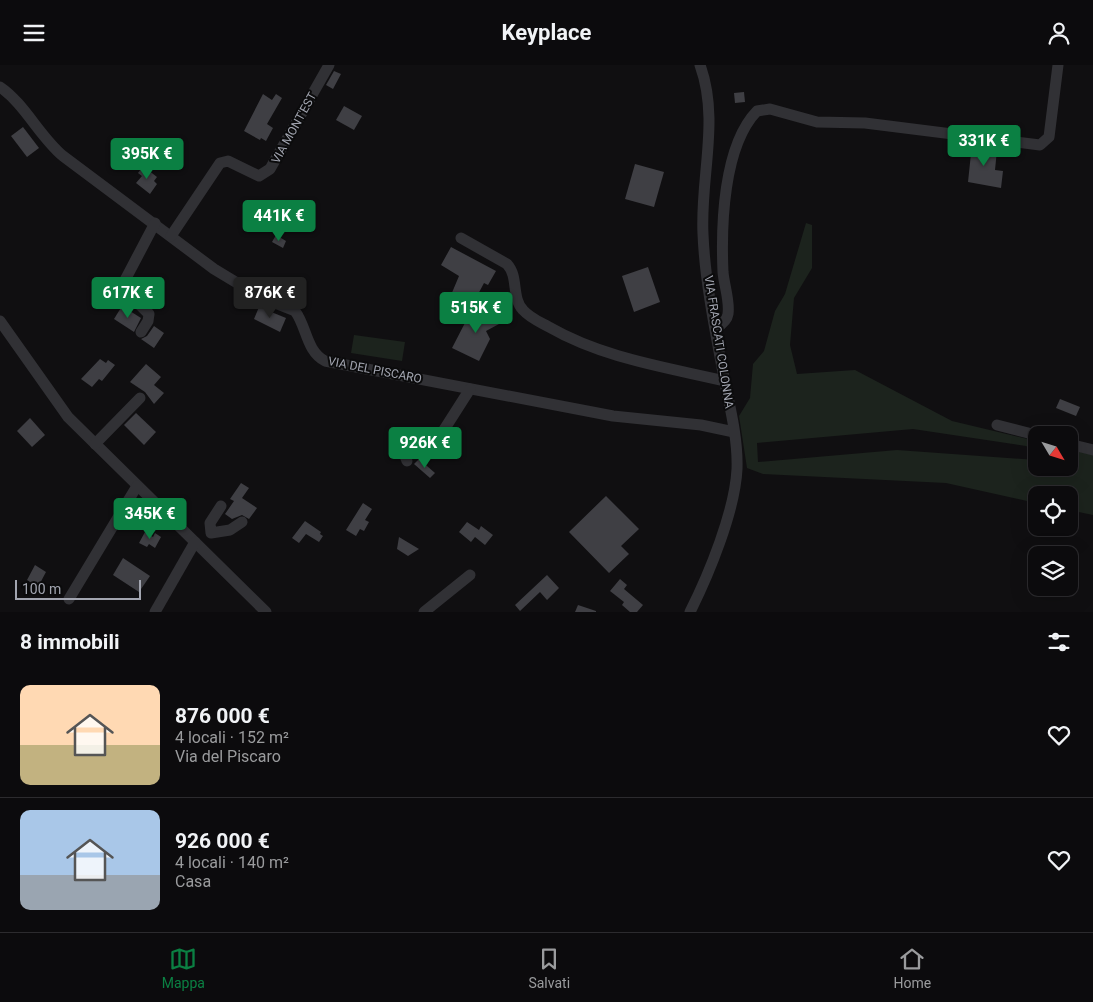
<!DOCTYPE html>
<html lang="it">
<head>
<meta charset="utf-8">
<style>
	:root { --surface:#0c0b0d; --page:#1a191b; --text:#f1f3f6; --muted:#9a9b9d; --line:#2c2b2e; --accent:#0b8043 }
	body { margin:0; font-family:Roboto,sans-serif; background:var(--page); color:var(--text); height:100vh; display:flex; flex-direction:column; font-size:19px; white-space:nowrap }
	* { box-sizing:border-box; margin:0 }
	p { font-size:16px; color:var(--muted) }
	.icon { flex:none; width:28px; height:28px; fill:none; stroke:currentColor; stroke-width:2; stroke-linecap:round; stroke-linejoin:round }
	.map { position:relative; height:547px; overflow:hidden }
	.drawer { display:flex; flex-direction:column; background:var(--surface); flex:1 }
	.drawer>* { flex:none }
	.needle { width:32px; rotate:128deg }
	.tools { position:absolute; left:1028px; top:361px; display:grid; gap:10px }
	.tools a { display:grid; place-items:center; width:50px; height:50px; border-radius:10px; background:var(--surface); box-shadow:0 5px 20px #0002,0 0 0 1px var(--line); font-size:25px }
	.scale { position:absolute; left:15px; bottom:12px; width:126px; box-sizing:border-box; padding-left:5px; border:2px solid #a2a5b0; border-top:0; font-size:14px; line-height:18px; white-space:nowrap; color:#a2a5b0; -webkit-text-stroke:4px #0b0b0c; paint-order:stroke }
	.price { position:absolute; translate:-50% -42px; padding:0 11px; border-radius:5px; background:var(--accent); color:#fff; font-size:16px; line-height:32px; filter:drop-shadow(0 1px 2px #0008) }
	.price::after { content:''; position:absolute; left:50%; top:30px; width:15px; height:11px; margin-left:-8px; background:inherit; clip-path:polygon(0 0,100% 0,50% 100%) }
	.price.selected { background:#222; color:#fff }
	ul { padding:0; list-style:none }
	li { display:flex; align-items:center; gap:15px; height:125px; padding:0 20px }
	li+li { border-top:1px solid var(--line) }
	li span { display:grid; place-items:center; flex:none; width:140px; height:100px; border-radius:10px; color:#555 }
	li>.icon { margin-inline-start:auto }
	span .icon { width:60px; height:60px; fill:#fffc; stroke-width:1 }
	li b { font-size:21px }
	h2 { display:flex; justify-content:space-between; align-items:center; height:60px; padding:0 20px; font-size:21px }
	header { display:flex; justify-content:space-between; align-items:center; height:65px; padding:0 20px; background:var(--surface); font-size:22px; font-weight:700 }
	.tabs { display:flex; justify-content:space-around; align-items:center; height:70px; border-top:1px solid var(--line); background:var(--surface); font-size:14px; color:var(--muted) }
	.tabs a { display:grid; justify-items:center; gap:2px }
	.tabs .selected { color:var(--accent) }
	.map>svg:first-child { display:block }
</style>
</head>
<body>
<header><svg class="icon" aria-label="menu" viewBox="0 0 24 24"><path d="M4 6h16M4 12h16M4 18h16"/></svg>Keyplace<svg class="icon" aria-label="person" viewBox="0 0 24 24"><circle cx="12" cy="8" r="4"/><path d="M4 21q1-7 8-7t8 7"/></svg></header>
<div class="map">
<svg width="1093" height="547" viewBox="0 0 1093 547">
	<rect width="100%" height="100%" fill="#100f11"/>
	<g fill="#1c231d">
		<polygon points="806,158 812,160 812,203 794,233 790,280 797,309 855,305 952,356 1036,376 1036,386 1026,381 913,364 757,378 758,397 897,385 1036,395 1036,402 1069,402 1069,384 1093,390 1093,450 1069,445 1069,430 1036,430 1036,438 946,418 763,409 747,403 739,351 750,333 753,299 764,286 775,246 785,229"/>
		<polygon points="354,270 405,277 402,296 351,288"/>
	</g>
	<g fill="#3f3f44">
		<polygon points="334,6 341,9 333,24 326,20"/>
		<polygon points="744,27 745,37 735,38 734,28"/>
		<polygon points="263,29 272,35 276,29 282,33 267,59 273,63 266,76 261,73 260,75 244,66"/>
		<polygon points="344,41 362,51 354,65 336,55"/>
		<polygon points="23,62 39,83 27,92 11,71"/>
		<polygon points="972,79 986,81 986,84 997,85 995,105 1003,106 1001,123 968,117"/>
		<polygon points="635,99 664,107 654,142 625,134"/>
		<polygon points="143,101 157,112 154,116 157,119 150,129 136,118 142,111 138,108"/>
		<polygon points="276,170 286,176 283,183 272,177"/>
		<polygon points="451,182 496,206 488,220 484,218 475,235 470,232 467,238 451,230 459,211 441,200"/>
		<polygon points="648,202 660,237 634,247 622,211"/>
		<polygon points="122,241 141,253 134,267 114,254"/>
		<polygon points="489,241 499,259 486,266 490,274 479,296 452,283 467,254"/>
		<polygon points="259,242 286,253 280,267 254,254"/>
		<polygon points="154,261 164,268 154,283 141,274 147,271"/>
		<polygon points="100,294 106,298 108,295 115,300 102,316 99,314 92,322 81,314"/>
		<polygon points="146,299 161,312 154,320 164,328 154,339 145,327 130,317"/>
		<polygon points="1060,334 1080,342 1076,351 1056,343"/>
		<polygon points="136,348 156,367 144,380 124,360"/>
		<polygon points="30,353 45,370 32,382 17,366"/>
		<polygon points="419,394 435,408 430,413 414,399"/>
		<polygon points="241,418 249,423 242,433 257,443 249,454 242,450 232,454 225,449 234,436 230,434"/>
		<polygon points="606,431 639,464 621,481 629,489 609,508 569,467"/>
		<polygon points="363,438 372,444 365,455 369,457 364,466 360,464 356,471 346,465"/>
		<polygon points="305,456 321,467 320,469 323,471 319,477 306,469 299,478 292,473"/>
		<polygon points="467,457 479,465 481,461 493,470 485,480 475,472 471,477 459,467"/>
		<polygon points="145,467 153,472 155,468 161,472 155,483 149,479 147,482 139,478"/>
		<polygon points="399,472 419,484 408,491 397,484"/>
		<polygon points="123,493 150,511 139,527 113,510"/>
		<polygon points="35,500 46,507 38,522 27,515"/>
		<polygon points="547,510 559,523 547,535 540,527 520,546 515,540"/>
		<polygon points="620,514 627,520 624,524 643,540 637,547 630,547 622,540 624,537 610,526"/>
		<polygon points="578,540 596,546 596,547 575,547"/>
	</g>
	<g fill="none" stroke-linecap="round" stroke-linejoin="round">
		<g stroke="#313135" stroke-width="11">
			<path d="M0 22C24 38 40 72 63 91L214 204 262 233 295 246C307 262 306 286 325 296L613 351 701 360 734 367"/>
			<polyline points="171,171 220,98 228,96 259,111 270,104 329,0"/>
			<path d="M461 173 507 199C519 212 511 232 523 245 530 253 540 257 549 262 603 293 665 302 725 316"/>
			<polyline points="0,256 68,352 266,547"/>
			<path d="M716 263C721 260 727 256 728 249 730 236 724 220 723 207 721 161 723 81 757 46L770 44 817 57 865 58 1040 80 1049 72 1058 0"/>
			<polyline points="141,267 148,256 149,249 125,225 124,217 155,158"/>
			<polyline points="997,360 1036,370"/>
			<polyline points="95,379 140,333"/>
			<polyline points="1069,379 1093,385"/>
			<path d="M407 396 405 391C413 384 425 389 433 382L470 324"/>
			<polyline points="221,441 210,458 211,468 230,465 242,457"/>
			<polyline points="69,534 137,421"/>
			<polyline points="155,547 195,477"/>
			<polyline points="424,547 470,510"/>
			<path d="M690 547C709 509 735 446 737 404 738 376 731 346 725 318 716 270 705 218 703 169 700 112 720 55 700 0"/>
		</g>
	</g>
	<g text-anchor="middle" stroke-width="4" stroke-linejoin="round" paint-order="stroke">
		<g font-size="12" fill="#a2a5b0" stroke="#0b0b0c">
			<text transform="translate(294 63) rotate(-61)" y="4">VIA MONT'EST</text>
			<text transform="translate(719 277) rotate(81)" y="4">VIA FRASCATI COLONNA</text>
			<text transform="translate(375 305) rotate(11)" y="4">VIA DEL PISCARO</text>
		</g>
	</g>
</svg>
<div class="tools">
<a><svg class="needle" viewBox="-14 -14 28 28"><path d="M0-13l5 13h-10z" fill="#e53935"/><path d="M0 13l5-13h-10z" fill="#9a9b9d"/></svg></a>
<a><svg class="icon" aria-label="locate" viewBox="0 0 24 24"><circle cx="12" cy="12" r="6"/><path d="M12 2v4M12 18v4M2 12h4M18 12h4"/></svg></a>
<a><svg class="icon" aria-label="layers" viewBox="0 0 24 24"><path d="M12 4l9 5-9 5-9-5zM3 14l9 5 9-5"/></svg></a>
</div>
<div class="scale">100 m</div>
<b class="price" style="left:984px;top:102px">331K €</b>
<b class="price" style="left:147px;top:115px">395K €</b>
<b class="price" style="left:279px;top:177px">441K €</b>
<b class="price" style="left:128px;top:254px">617K €</b>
<b class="price selected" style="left:270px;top:254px">876K €</b>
<b class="price" style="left:476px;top:269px">515K €</b>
<b class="price" style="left:425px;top:404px">926K €</b>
<b class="price" style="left:150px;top:475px">345K €</b>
</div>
<section class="drawer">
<h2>8 immobili<svg class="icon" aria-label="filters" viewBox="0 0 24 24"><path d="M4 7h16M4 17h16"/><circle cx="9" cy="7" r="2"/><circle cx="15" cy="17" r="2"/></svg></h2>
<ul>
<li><span style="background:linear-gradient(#ffd9b3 60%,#c2b280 0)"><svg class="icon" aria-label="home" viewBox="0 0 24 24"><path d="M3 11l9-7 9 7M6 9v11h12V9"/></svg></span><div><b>876 000 €</b><p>4 locali · 152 m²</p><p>Via del Piscaro</p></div><svg class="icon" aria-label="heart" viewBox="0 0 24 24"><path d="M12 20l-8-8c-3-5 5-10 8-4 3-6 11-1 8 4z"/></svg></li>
<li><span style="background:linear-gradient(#a9c7e8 65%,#9aa5b1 0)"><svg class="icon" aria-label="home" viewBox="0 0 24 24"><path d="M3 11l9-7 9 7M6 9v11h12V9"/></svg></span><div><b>926 000 €</b><p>4 locali · 140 m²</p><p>Casa</p></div><svg class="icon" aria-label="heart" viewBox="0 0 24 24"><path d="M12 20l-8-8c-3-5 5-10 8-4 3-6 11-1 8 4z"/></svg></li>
</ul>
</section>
<nav class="tabs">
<a class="selected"><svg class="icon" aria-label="map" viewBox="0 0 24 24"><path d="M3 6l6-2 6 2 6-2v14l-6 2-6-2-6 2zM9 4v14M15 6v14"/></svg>Mappa</a>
<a><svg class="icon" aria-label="saved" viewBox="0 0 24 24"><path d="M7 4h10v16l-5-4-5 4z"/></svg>Salvati</a>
<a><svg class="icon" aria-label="home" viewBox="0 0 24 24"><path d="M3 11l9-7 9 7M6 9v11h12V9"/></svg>Home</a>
</nav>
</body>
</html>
